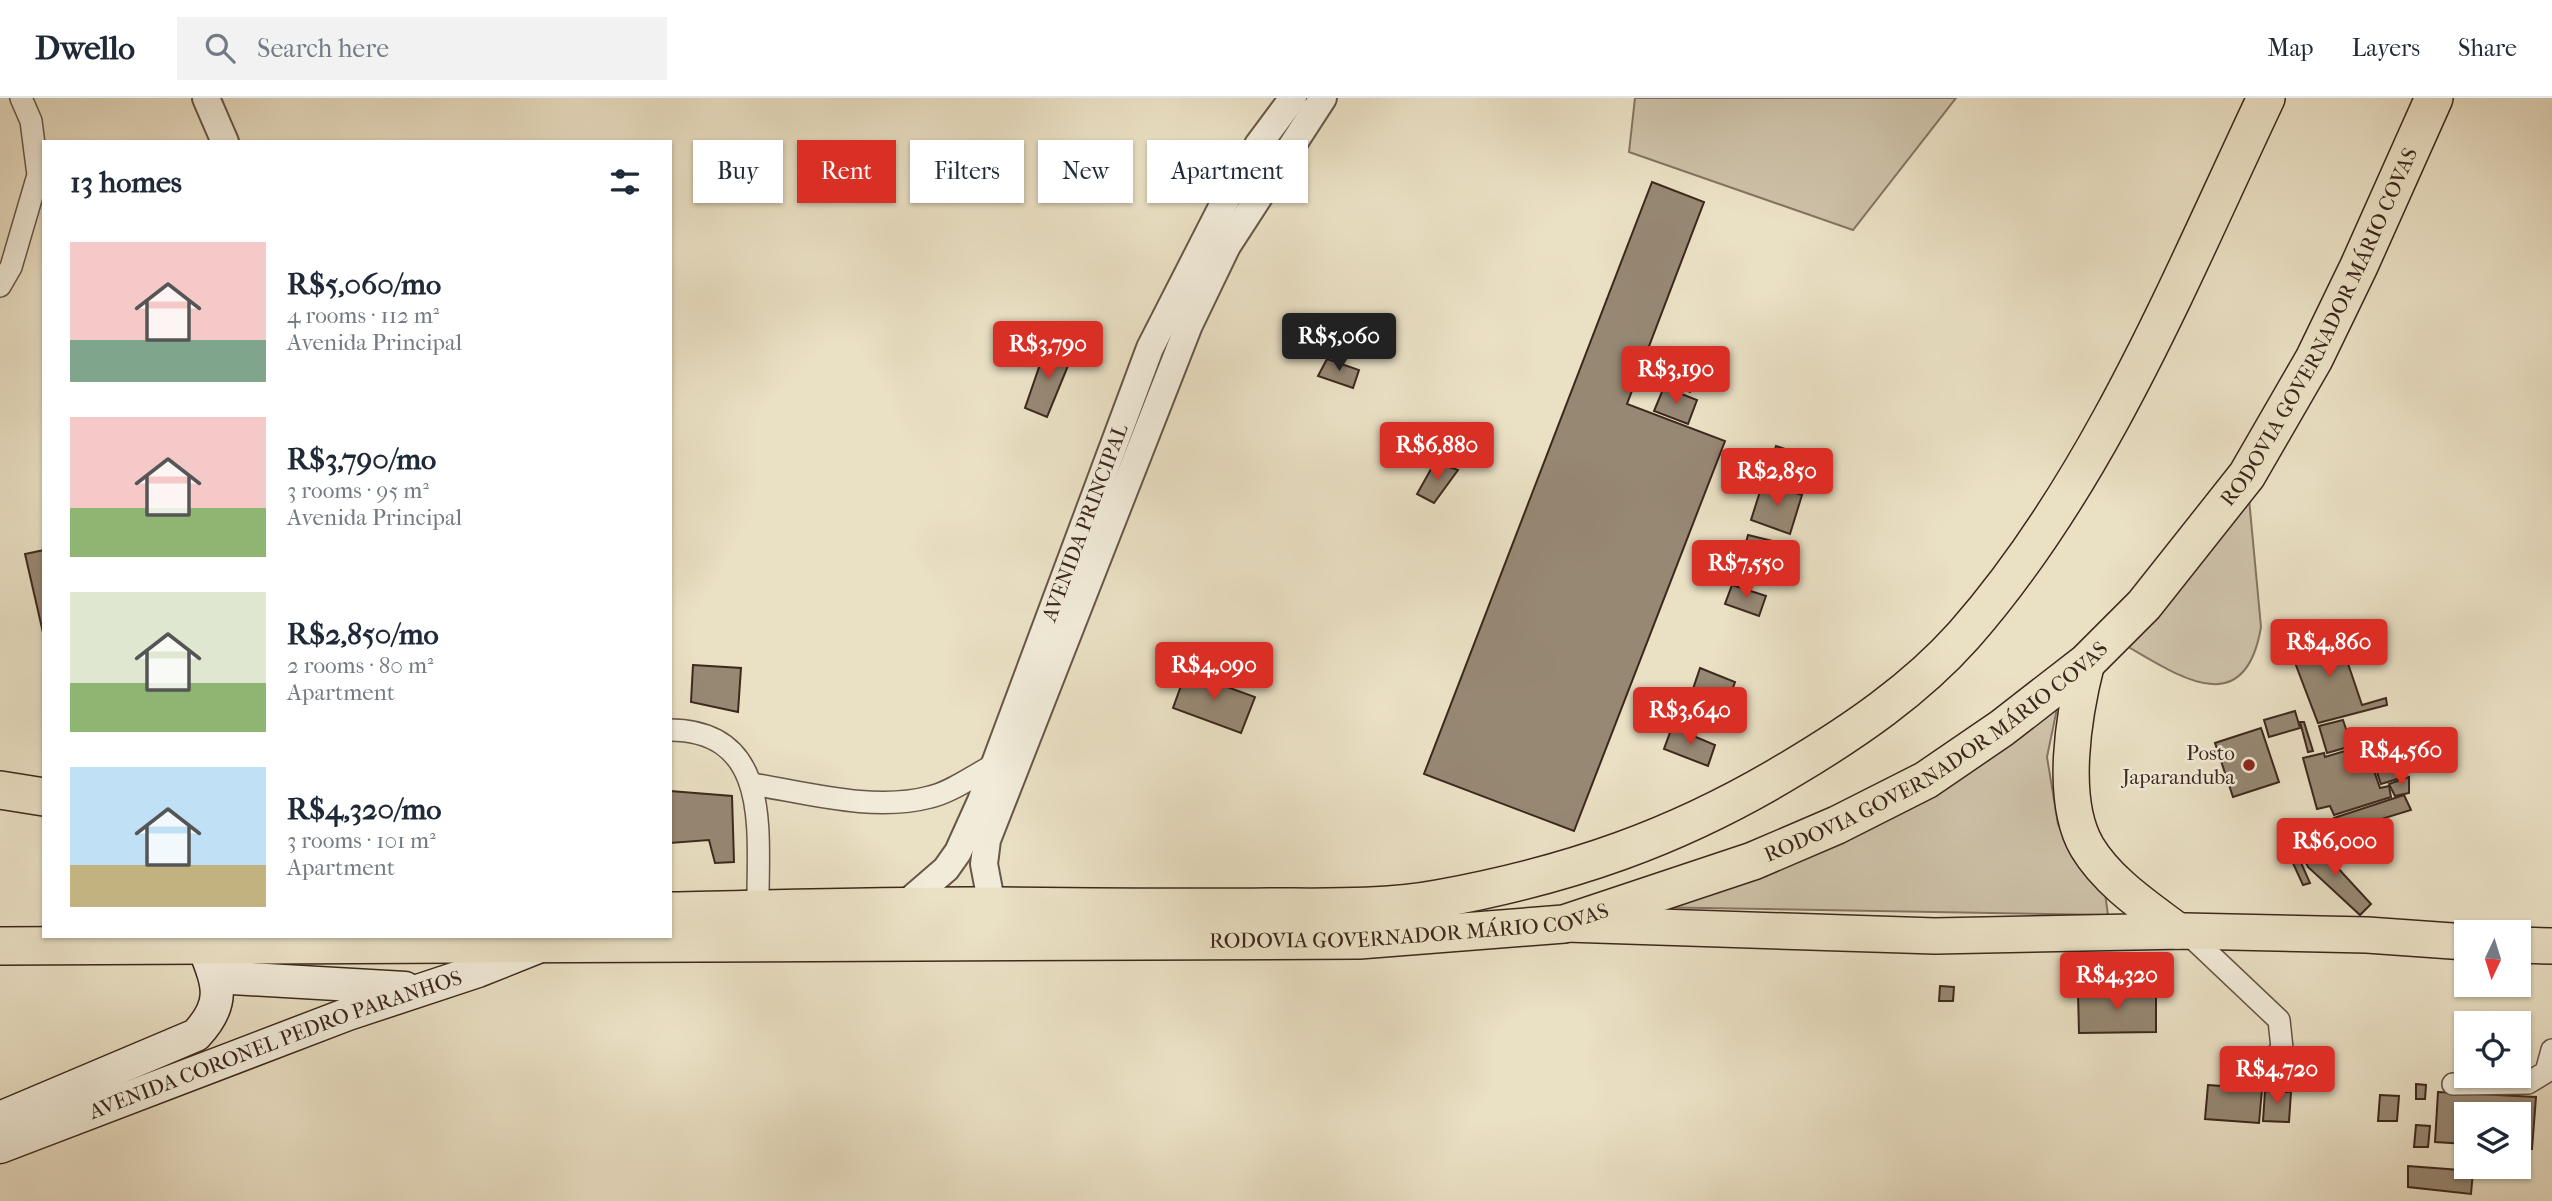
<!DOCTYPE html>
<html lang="en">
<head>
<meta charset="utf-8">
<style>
	:root { --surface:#fff; --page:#f2f2f3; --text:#1f2937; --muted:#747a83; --line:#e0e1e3; --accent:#d93025 }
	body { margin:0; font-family:"IM FELL French Canon",serif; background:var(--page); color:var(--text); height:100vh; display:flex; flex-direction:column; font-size:26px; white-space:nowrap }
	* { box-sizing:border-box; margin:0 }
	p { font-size:23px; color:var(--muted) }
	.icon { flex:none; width:38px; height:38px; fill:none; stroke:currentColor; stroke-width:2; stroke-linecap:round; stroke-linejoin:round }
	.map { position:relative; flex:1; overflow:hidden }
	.details { position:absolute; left:42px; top:42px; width:630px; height:798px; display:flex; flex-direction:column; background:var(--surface); border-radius:0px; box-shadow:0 2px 5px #0004 }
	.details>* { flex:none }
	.guide { position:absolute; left:693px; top:42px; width:665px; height:63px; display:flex; gap:14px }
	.needle { width:46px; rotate:184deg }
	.fabs { position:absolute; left:2454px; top:822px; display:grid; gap:14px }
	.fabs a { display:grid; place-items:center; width:77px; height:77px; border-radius:0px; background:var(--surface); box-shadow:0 2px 5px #0004; font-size:35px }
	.price { position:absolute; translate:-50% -60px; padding:0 16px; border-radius:7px; background:var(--accent); color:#fff; font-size:23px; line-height:46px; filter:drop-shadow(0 2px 4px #0008) }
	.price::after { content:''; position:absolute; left:50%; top:42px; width:21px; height:16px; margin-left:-10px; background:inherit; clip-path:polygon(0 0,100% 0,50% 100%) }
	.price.active { background:#222; color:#fff }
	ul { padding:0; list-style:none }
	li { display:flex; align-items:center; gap:21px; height:175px; padding:0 28px }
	li span { display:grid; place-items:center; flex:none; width:196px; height:140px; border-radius:0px; color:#555 }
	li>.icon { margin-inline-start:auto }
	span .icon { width:84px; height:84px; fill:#fffc; stroke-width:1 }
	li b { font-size:30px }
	h2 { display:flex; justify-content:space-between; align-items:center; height:84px; padding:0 28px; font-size:30px }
	.tag { padding:0 24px; border-radius:0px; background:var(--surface); box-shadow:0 2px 5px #0004; font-size:24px; line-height:63px }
	.tag.active { background:var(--accent); color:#fff }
	header { display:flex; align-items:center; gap:42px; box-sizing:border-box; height:98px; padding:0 35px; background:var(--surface); border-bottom:2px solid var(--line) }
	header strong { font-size:33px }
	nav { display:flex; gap:38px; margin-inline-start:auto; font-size:24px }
	.search { width:490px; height:63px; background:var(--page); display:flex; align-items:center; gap:18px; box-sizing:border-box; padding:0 24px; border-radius:0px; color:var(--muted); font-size:26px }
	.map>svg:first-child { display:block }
</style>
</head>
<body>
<header>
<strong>Dwello</strong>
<div class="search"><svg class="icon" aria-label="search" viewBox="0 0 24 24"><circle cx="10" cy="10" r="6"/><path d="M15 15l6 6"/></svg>Search here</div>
<nav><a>Map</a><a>Layers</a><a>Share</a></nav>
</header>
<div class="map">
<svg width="2552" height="1103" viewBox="0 0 2552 1103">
	<rect width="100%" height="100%" fill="#eae0c4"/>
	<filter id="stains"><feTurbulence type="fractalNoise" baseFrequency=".00286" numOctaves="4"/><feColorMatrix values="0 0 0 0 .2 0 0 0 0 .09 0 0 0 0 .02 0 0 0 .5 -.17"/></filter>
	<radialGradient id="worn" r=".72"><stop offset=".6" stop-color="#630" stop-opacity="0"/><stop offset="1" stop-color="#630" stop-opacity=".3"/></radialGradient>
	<g fill="#cdc1a8" stroke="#857462" stroke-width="2">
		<polygon points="1635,0 1956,0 1853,132 1629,54"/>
		<path d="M2248 390 2261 529C2245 624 2180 579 2125 547Z"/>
		<polygon points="2060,596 2047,659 2058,726 2074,762 2105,795 2108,817 1642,809"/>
	</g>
	<g fill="#978874" stroke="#3d281d" stroke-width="2">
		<polygon points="1652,84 1704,104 1627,306 1725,343 1574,733 1424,676"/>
		<polygon points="1046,249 1072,258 1047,319 1025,310"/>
		<polygon points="1327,261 1359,272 1353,290 1318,278"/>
		<polygon points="1674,269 1697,279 1690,294 1669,284"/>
		<polygon points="1664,289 1697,302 1688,326 1654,313"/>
		<polygon points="1776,348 1815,361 1805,385 1768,374"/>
		<polygon points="1435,364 1458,372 1434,405 1417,396"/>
		<polygon points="1763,384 1802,397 1790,436 1751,422"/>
		<polygon points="1748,437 1785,446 1780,465 1743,456"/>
		<polygon points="44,452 44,539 25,456"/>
		<polygon points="1732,487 1766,498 1759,518 1725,506"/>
		<polygon points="2338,536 2362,607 2386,600 2387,607 2318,625 2289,549"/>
		<polygon points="693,567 741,570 738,614 691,604"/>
		<polygon points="1700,570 1735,584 1728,604 1693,591"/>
		<polygon points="1186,574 1255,599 1241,635 1173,610"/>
		<polygon points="1692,601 1723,614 1715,632 1683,622"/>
		<polygon points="2295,613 2300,630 2269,639 2264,622"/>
		<polygon points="2343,622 2347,634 2355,633 2359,646 2327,655 2319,628"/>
		<polygon points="2300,624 2304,624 2313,653 2308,654"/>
		<polygon points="1672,629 1715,647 1708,668 1664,651"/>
		<polygon points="2261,630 2279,684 2233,699 2215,645"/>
		<polygon points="2392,630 2404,679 2381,686 2367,645 2362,646 2361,639"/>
		<polygon points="2365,647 2380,690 2389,688 2391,699 2334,717 2330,708 2317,711 2303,660 2324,655 2325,659"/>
		<polygon points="2409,679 2409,695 2395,698 2389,686"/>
		<polygon points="670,693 732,698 734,764 715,765 709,742 670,745"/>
		<polygon points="2404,697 2411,712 2346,732 2336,728 2334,720"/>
		<polygon points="2288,735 2310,785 2303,787 2281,739"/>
		<polygon points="2313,743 2371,806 2360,817 2308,769 2302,757"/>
		<polygon points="1940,888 1954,889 1953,903 1939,903"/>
		<polygon points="2156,894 2156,934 2079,935 2078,895"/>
		<polygon points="2416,986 2426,987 2425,1001 2416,1001"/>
		<polygon points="2208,987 2262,991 2259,1025 2205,1021"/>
		<polygon points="2265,993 2291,994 2289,1024 2263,1023"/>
		<polygon points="2438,994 2536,999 2532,1051 2518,1050 2518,1017 2466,1017 2466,1046 2435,1044"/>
		<polygon points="2380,997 2399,998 2397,1023 2378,1023"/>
		<polygon points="2416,1027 2430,1028 2428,1049 2414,1049"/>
		<polygon points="2408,1068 2473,1073 2471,1096 2408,1089"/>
	</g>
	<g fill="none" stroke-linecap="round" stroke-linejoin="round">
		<g stroke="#685647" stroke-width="24">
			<g id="minor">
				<polyline points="0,188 11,169 38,77 31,23 21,0"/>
				<path d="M670 632C774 633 757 737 758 811"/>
				<path d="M752 686C808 695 874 714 930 699 952 694 974 677 994 667"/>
				<polyline points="2185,833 2279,922 2282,950 2257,982"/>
				<polyline points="2453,986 2528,985 2546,974 2552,952"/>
			</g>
		</g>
		<g stroke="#685647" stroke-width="30">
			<g id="tertiary">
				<polyline points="206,0 225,44"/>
				<polyline points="992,808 984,766 987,742 1189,227 1227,148 1323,0"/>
				<path id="s1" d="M902 809 946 771 958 754 981 703 1150 250 1223 107 1258 47 1293 0"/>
			</g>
		</g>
		<g stroke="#3d281d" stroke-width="35">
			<g id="secondary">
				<polyline points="215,879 405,890"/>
				<path d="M0 1020 196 937C227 904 218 886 203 847"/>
				<path id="s2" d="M0 1049 348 916 478 873 538 849"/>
			</g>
		</g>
		<g stroke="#3d281d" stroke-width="38">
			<g id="primary">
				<path d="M2087 564C2074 615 2059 701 2087 749 2108 784 2146 809 2178 833"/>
				<polyline points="1567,826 1935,838 2185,833 2367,837 2466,844"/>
				<polyline points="2518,847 2552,848"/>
			</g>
		</g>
		<g stroke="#3d281d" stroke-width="40">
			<g id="trunk">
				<polyline points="0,692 44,699"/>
				<path d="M670 813C780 811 890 807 999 808 1089 809 1179 810 1269 809 1322 809 1385 811 1438 801 1569 777 1677 740 1791 671 1853 634 1915 592 1964 537 2098 385 2180 182 2266 0"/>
				<path id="s3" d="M0 848 1359 842 1564 826 1753 763 1837 727 1926 682 2002 630 2087 564 2144 507 2247 377 2314 261 2359 168 2434 0"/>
			</g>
		</g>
		<use href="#minor" stroke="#f1ebd9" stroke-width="21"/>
		<use href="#tertiary" stroke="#f1ebd9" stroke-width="26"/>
		<use href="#secondary" stroke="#f1ebd9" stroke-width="32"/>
		<use href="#primary" stroke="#eae0c4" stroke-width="35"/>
		<use href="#trunk" stroke="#eae0c4" stroke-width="37"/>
	</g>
	<circle fill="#8f2418" stroke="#f1ebd9" stroke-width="2.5" cx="2249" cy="667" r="7"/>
	<g text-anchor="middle" stroke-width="5" stroke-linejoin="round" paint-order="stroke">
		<g font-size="21" fill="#3d281d" stroke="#f1ebd9">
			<text dy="7" stroke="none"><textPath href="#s3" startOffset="2566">RODOVIA GOVERNADOR MÁRIO COVAS</textPath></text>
			<text dy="7" stroke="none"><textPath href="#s1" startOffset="432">AVENIDA PRINCIPAL</textPath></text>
			<text dy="7" stroke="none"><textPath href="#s3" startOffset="1978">RODOVIA GOVERNADOR MÁRIO COVAS</textPath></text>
			<text dy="7" stroke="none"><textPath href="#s3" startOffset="1410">RODOVIA GOVERNADOR MÁRIO COVAS</textPath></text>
			<text dy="7" stroke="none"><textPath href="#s2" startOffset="294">AVENIDA CORONEL PEDRO PARANHOS</textPath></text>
		</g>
		<g font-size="21" fill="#3d281d" stroke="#f1ebd9" text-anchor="end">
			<text x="2235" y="662">Posto<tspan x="2235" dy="24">Japaranduba</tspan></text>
		</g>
	</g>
	<rect width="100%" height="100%" filter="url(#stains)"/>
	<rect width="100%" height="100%" fill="url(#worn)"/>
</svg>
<div class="fabs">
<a><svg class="needle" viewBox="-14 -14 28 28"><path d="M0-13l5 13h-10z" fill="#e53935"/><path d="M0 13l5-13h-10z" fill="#747a83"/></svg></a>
<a><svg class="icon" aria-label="locate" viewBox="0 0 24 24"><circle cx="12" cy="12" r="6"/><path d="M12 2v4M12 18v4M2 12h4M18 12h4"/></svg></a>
<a><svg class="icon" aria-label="layers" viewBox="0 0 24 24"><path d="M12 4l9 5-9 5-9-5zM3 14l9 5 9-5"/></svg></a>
</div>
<b class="price active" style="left:1339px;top:275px">R$5,060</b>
<b class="price" style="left:1048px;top:283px">R$3,790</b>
<b class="price" style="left:1676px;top:308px">R$3,190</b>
<b class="price" style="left:1437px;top:384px">R$6,880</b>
<b class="price" style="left:1777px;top:410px">R$2,850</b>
<b class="price" style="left:1746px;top:502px">R$7,550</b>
<b class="price" style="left:2329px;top:581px">R$4,860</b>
<b class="price" style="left:1214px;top:604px">R$4,090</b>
<b class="price" style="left:1690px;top:649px">R$3,640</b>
<b class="price" style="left:2401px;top:689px">R$4,560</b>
<b class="price" style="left:2335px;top:780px">R$6,000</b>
<b class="price" style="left:2117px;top:914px">R$4,320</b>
<b class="price" style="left:2277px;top:1008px">R$4,720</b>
<div class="guide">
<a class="tag">Buy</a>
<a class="tag active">Rent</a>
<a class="tag">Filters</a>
<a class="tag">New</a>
<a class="tag">Apartment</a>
</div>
<section class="details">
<h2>13 homes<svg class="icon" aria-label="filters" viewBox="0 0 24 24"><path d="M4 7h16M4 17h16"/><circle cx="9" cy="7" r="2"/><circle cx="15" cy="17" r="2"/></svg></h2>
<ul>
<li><span style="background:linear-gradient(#f6c9c9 70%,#7fa58c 0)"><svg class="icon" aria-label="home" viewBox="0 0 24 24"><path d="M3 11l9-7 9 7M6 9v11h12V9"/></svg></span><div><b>R$5,060/mo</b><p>4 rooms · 112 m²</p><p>Avenida Principal</p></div></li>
<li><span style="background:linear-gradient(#f6c9c9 65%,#8fb573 0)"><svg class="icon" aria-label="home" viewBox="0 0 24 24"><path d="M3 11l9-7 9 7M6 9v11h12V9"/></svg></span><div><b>R$3,790/mo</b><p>3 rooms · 95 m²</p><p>Avenida Principal</p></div></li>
<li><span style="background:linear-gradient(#dfe7d0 65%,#8fb573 0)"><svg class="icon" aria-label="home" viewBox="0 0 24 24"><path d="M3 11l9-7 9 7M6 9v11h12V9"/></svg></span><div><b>R$2,850/mo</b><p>2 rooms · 80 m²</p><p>Apartment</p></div></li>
<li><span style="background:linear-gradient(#bfe0f5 70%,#c2b280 0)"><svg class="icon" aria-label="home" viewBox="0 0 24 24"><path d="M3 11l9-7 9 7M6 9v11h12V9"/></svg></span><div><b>R$4,320/mo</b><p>3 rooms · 101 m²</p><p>Apartment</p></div></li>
</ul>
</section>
</div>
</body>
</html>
